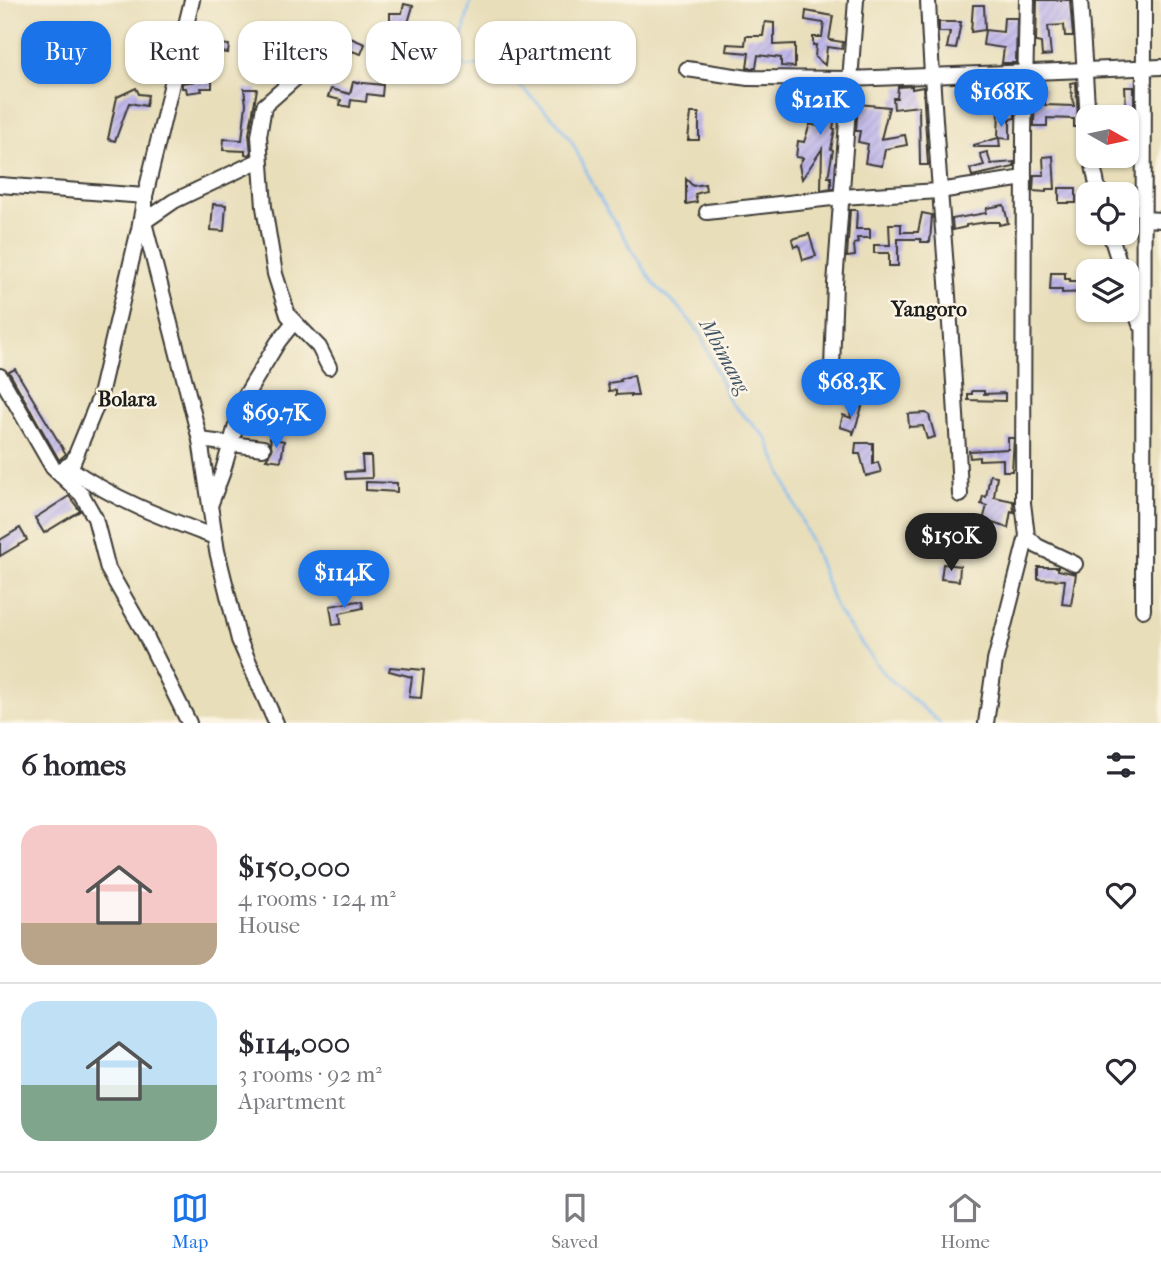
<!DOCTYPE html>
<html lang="en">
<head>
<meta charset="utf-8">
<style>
	:root { --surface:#fff; --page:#f2f2f3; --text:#2b2b33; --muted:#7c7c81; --line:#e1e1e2; --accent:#1a73e8 }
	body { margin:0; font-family:"IM FELL French Canon",serif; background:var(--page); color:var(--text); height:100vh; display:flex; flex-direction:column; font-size:26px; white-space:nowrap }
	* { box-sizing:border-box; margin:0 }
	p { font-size:23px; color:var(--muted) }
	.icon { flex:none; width:38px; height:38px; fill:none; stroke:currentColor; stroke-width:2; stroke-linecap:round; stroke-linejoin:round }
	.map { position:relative; height:723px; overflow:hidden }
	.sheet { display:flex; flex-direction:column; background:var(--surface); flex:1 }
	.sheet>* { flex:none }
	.guide { position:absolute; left:21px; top:21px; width:700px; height:63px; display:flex; gap:14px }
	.needle { width:46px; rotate:99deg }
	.buttons { position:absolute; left:1076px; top:105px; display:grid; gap:14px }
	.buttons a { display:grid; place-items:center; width:63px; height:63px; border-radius:14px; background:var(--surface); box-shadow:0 2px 5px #0004; font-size:35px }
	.price { position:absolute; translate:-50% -60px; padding:0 16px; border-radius:24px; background:var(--accent); color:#fff; font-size:23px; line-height:46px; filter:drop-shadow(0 2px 4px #0008) }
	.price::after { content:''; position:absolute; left:50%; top:42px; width:21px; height:16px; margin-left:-10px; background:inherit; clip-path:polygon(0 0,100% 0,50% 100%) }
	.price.on { background:#222; color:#fff }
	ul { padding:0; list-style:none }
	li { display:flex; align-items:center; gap:21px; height:175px; padding:0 21px }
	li+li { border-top:2px solid var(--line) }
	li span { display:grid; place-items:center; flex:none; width:196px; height:140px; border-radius:21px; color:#555 }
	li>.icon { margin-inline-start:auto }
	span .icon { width:84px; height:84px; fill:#fffc; stroke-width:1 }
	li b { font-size:30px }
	h2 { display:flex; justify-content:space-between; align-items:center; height:84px; padding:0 21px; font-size:30px }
	.tag { padding:0 24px; border-radius:21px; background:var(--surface); box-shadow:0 2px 5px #0004; font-size:24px; line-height:63px }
	.tag.on { background:var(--accent); color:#fff }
	.tab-bar { display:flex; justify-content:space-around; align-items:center; height:98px; border-top:2px solid var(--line); background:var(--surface); font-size:19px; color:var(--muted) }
	.tab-bar a { display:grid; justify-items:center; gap:4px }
	.tab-bar .on { color:var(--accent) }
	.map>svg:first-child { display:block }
</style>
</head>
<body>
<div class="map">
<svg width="1161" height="723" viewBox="0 0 1161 723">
	<defs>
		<pattern id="building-hatch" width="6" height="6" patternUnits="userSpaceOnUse" patternTransform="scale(1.75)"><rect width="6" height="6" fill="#bcb3ea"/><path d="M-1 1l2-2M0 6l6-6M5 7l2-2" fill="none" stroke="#a199c8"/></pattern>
	</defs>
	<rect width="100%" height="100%" fill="#fcf5e5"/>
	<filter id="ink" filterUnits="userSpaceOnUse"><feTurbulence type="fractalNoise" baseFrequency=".0143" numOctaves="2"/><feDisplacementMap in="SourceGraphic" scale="14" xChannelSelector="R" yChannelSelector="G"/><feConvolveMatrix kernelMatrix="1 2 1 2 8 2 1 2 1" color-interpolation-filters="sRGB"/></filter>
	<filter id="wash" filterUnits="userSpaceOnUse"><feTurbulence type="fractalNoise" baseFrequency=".00686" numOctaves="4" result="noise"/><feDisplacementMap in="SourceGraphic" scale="28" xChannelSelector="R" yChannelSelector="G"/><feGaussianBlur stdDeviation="1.57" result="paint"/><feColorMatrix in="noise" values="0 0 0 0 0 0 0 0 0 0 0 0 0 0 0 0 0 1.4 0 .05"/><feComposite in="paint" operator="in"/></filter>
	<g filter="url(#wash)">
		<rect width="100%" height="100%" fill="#e8deba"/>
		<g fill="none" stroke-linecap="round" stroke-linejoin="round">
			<polyline stroke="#80baf1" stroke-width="2.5" points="471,0 460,46 453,55 456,62 467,67 479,65 516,82 557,122 571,140 598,195 654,284 681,310 700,333 730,402 766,437 813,547 837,610 883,673 940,723"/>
		</g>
		<g id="blocks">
			<g fill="url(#building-hatch)">
				<polygon points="1037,0 1070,0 1073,36 1065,36 1064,25 1048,26 1051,55 1042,56 1041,43 1036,42"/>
				<polygon points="404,4 413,6 399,53 394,52 400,28 390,28 390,13 402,13"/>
				<polygon points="973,5 984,5 985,30 971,32"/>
				<polygon points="806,11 833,16 829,40 843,42 842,49 827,47 825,65 815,57 816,45 813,45 813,37 822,37 824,23 805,20"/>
				<polygon points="1004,18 1017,18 1016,63 1002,63 1004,48 983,45 985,30 1003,32"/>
				<polygon points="765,22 774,23 774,45 795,44 795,67 781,66 781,58 758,55 756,68 747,68 749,53 726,51 727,44 745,45 746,36 763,36"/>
				<polygon points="939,22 961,22 956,49 947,48 950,32 939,32"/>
				<polygon points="200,23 208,24 205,42 229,45 228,53 201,49 205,71 212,70 212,88 201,88 202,91 187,93 186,88 182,88 182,83 197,81 193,58 190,58 194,38 198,39"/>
				<polygon points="343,35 365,44 361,54 352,51 345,71 320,62 323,56 334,59 339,39 342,39"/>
				<polygon points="353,82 383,85 382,96 367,94 366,102 351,100 350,107 340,105 341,100 328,97 331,89 350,94"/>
				<polygon points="1076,82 1078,121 1082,127 1074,127 1074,119 1047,118 1047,126 1034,126 1035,87 1045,87 1045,105 1074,106 1070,83"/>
				<polygon points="912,86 912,89 923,87 928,165 920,165 919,106 894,109 893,98 897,98 898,87"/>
				<polygon points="1125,87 1134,87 1134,116 1119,115 1121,105 1126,105"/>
				<polygon points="136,88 139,94 148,95 146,106 129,103 115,141 108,139 117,97"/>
				<polygon points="812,88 838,91 838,110 836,110 833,129 835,129 831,149 833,150 828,177 831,177 831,188 821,190 822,149 802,179 799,165 803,158 796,157 798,141 804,142 810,124 824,128 827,111 818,109 820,99 811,98"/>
				<polygon points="244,89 257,89 249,134 251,154 249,155 245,154 245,151 223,150 224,139 242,140 246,104"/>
				<polygon points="858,104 889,107 881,139 905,135 907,145 885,149 882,166 865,163 868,144 858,142 860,131 856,131"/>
				<polygon points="999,109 1015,111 1015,118 1010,119 1010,139 999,138 1000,147 974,147 974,145 998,138"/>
				<polygon points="691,113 699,113 699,140 688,140"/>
				<polygon points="987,152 991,164 1014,162 1014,167 972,176 970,169 984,165 980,154"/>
				<polygon points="1053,156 1055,189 1046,189 1046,192 1033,191 1034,175 1044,175 1043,157"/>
				<polygon points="686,179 693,186 705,184 706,191 695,194 697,202 686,204"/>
				<rect x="1059" y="188" width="17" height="15"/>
				<polygon points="213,204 226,205 224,231 211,230"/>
				<polygon points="1004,205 1008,223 999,225 999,222 988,222 966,225 966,227 953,230 952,219 986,213 987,208"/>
				<polygon points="850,210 857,210 856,229 870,229 870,238 857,238 858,243 854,244 855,256 847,257"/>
				<polygon points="922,213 932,215 930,242 921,242 921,239 898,239 898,266 889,266 889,253 874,253 874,245 890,245 889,224 901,224 901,232 918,232"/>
				<polygon points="809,234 816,256 803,260 799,245 794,247 792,239"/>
				<polygon points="1051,273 1065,273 1065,279 1070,279 1070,281 1088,281 1088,292 1062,293 1062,290 1050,290"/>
				<polygon points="15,369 66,454 59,460 9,372"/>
				<polygon points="634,375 638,396 631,396 631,394 616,395 616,390 609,391 608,383 621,381 620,379"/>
				<polygon points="972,391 984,391 984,394 1005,393 1005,401 968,400 968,394 972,394"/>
				<polygon points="849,405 862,407 853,435 853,431 840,427 843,415 851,418"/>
				<polygon points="926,413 929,415 935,437 927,439 923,426 909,427 908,414"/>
				<polygon points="270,438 284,441 281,461 266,459 272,450"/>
				<polygon points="1008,438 1014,438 1012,471 1003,471 1003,459 979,460 979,457 970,458 969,451 1008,449"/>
				<polygon points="856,443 873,443 873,464 878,462 881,472 866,476 860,454 855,454"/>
				<polygon points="362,456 371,456 372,478 346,479 345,472 363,471"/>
				<polygon points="990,475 997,476 994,497 1013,501 1014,512 1011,511 1008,528 983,520 987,506 981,504 983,496 986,497"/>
				<polygon points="366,482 397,483 397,492 366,490"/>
				<polygon points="69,496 80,511 44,533 35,518"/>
				<polygon points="20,528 27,540 0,556 0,540"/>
				<polygon points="943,564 960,566 959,581 941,579"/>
				<polygon points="1038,567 1058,567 1058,570 1076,574 1071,605 1062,604 1065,580 1038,579"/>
				<polygon points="358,601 362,602 363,608 340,613 341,624 333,625 330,606"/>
				<polygon points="390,667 424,670 421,698 409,697 412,677 389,671"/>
			</g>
		</g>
	</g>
	<g filter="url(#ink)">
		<use href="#blocks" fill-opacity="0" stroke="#3b3934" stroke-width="2"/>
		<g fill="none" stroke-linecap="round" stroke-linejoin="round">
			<g stroke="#3b3934" stroke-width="18">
				<g id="minor">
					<polyline points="192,0 145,196 145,226 200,440 217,551 239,640 276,723"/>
					<path d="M928 0C935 165 954 330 960 495"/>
					<polyline points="1027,0 1024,133 1023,503 1027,536 1037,546 1075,564"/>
					<polyline points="1080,0 1088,120"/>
					<polyline points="317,47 307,68 264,106 259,136 264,207 275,274 288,315 319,347 329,367"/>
					<polyline points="687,69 748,78 849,79 1161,67"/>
					<polyline points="1091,156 1099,194"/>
					<polyline points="0,185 145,196 139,229 99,399 73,462 60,472"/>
					<polyline points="707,212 841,197 939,191 1024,178"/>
					<polyline points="1144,219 1161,220"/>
					<polyline points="145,221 174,201 260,160"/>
					<polyline points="1110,233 1122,271"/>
					<polyline points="1127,289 1140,324"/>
					<polyline points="0,376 53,468 82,495 95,518 108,569 144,632 189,723"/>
					<polyline points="831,396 835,284 856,0"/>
					<polyline points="200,440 263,448"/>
					<path d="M67 466C112 499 163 518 215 537"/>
					<polyline points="211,503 222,474 244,398 278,342 294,322"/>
					<polyline points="1143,610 1144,0"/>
					<polyline points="986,723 995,661 1027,536"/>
				</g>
			</g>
			<use href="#minor" stroke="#fff" stroke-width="14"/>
		</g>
	</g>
	<g text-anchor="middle" stroke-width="5" stroke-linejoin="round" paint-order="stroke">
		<g font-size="21" font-weight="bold" fill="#1c1c1c" stroke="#fcf5e5">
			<text x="929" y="316">Yangoro</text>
			<text x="127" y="406">Bolara</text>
		</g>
		<g font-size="21" font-style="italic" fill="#3f5367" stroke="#fcf5e5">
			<text transform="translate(725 356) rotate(61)" y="7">Mbimang</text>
		</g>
	</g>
</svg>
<div class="buttons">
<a><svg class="needle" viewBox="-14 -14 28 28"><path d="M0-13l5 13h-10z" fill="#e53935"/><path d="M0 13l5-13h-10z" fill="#7c7c81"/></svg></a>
<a><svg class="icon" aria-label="locate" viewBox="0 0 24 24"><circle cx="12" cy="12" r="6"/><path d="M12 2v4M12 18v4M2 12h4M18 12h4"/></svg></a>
<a><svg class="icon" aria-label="layers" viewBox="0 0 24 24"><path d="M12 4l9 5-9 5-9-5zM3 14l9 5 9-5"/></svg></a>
</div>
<b class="price" style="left:1001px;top:129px">$168K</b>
<b class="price" style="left:820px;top:137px">$121K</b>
<b class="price" style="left:851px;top:419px">$68.3K</b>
<b class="price" style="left:276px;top:450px">$69.7K</b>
<b class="price on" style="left:951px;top:573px">$150K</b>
<b class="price" style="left:344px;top:610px">$114K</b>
<div class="guide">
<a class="tag on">Buy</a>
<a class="tag">Rent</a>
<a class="tag">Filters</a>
<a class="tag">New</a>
<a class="tag">Apartment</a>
</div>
</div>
<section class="sheet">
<h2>6 homes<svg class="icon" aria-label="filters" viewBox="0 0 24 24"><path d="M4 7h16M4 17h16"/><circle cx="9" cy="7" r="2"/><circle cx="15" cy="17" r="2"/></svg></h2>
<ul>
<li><span style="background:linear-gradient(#f6c9c9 70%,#b9a48a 0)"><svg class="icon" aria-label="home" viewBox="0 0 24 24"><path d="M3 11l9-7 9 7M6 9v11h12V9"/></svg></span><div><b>$150,000</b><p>4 rooms · 124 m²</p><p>House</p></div><svg class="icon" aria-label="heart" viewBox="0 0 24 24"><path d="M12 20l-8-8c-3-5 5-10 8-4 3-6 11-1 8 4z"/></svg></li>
<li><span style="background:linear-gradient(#bfe0f5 60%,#7fa58c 0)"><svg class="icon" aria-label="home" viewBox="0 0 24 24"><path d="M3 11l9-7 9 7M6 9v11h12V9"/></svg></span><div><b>$114,000</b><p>3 rooms · 92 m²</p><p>Apartment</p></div><svg class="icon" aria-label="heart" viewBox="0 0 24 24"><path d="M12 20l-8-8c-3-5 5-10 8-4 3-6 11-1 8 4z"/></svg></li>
</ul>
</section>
<nav class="tab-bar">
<a class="on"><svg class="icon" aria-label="map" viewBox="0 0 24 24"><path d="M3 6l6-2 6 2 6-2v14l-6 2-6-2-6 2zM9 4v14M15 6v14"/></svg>Map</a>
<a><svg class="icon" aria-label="saved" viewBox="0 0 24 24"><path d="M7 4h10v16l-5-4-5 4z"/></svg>Saved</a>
<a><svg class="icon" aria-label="home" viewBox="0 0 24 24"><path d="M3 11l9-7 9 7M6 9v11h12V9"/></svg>Home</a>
</nav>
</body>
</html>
